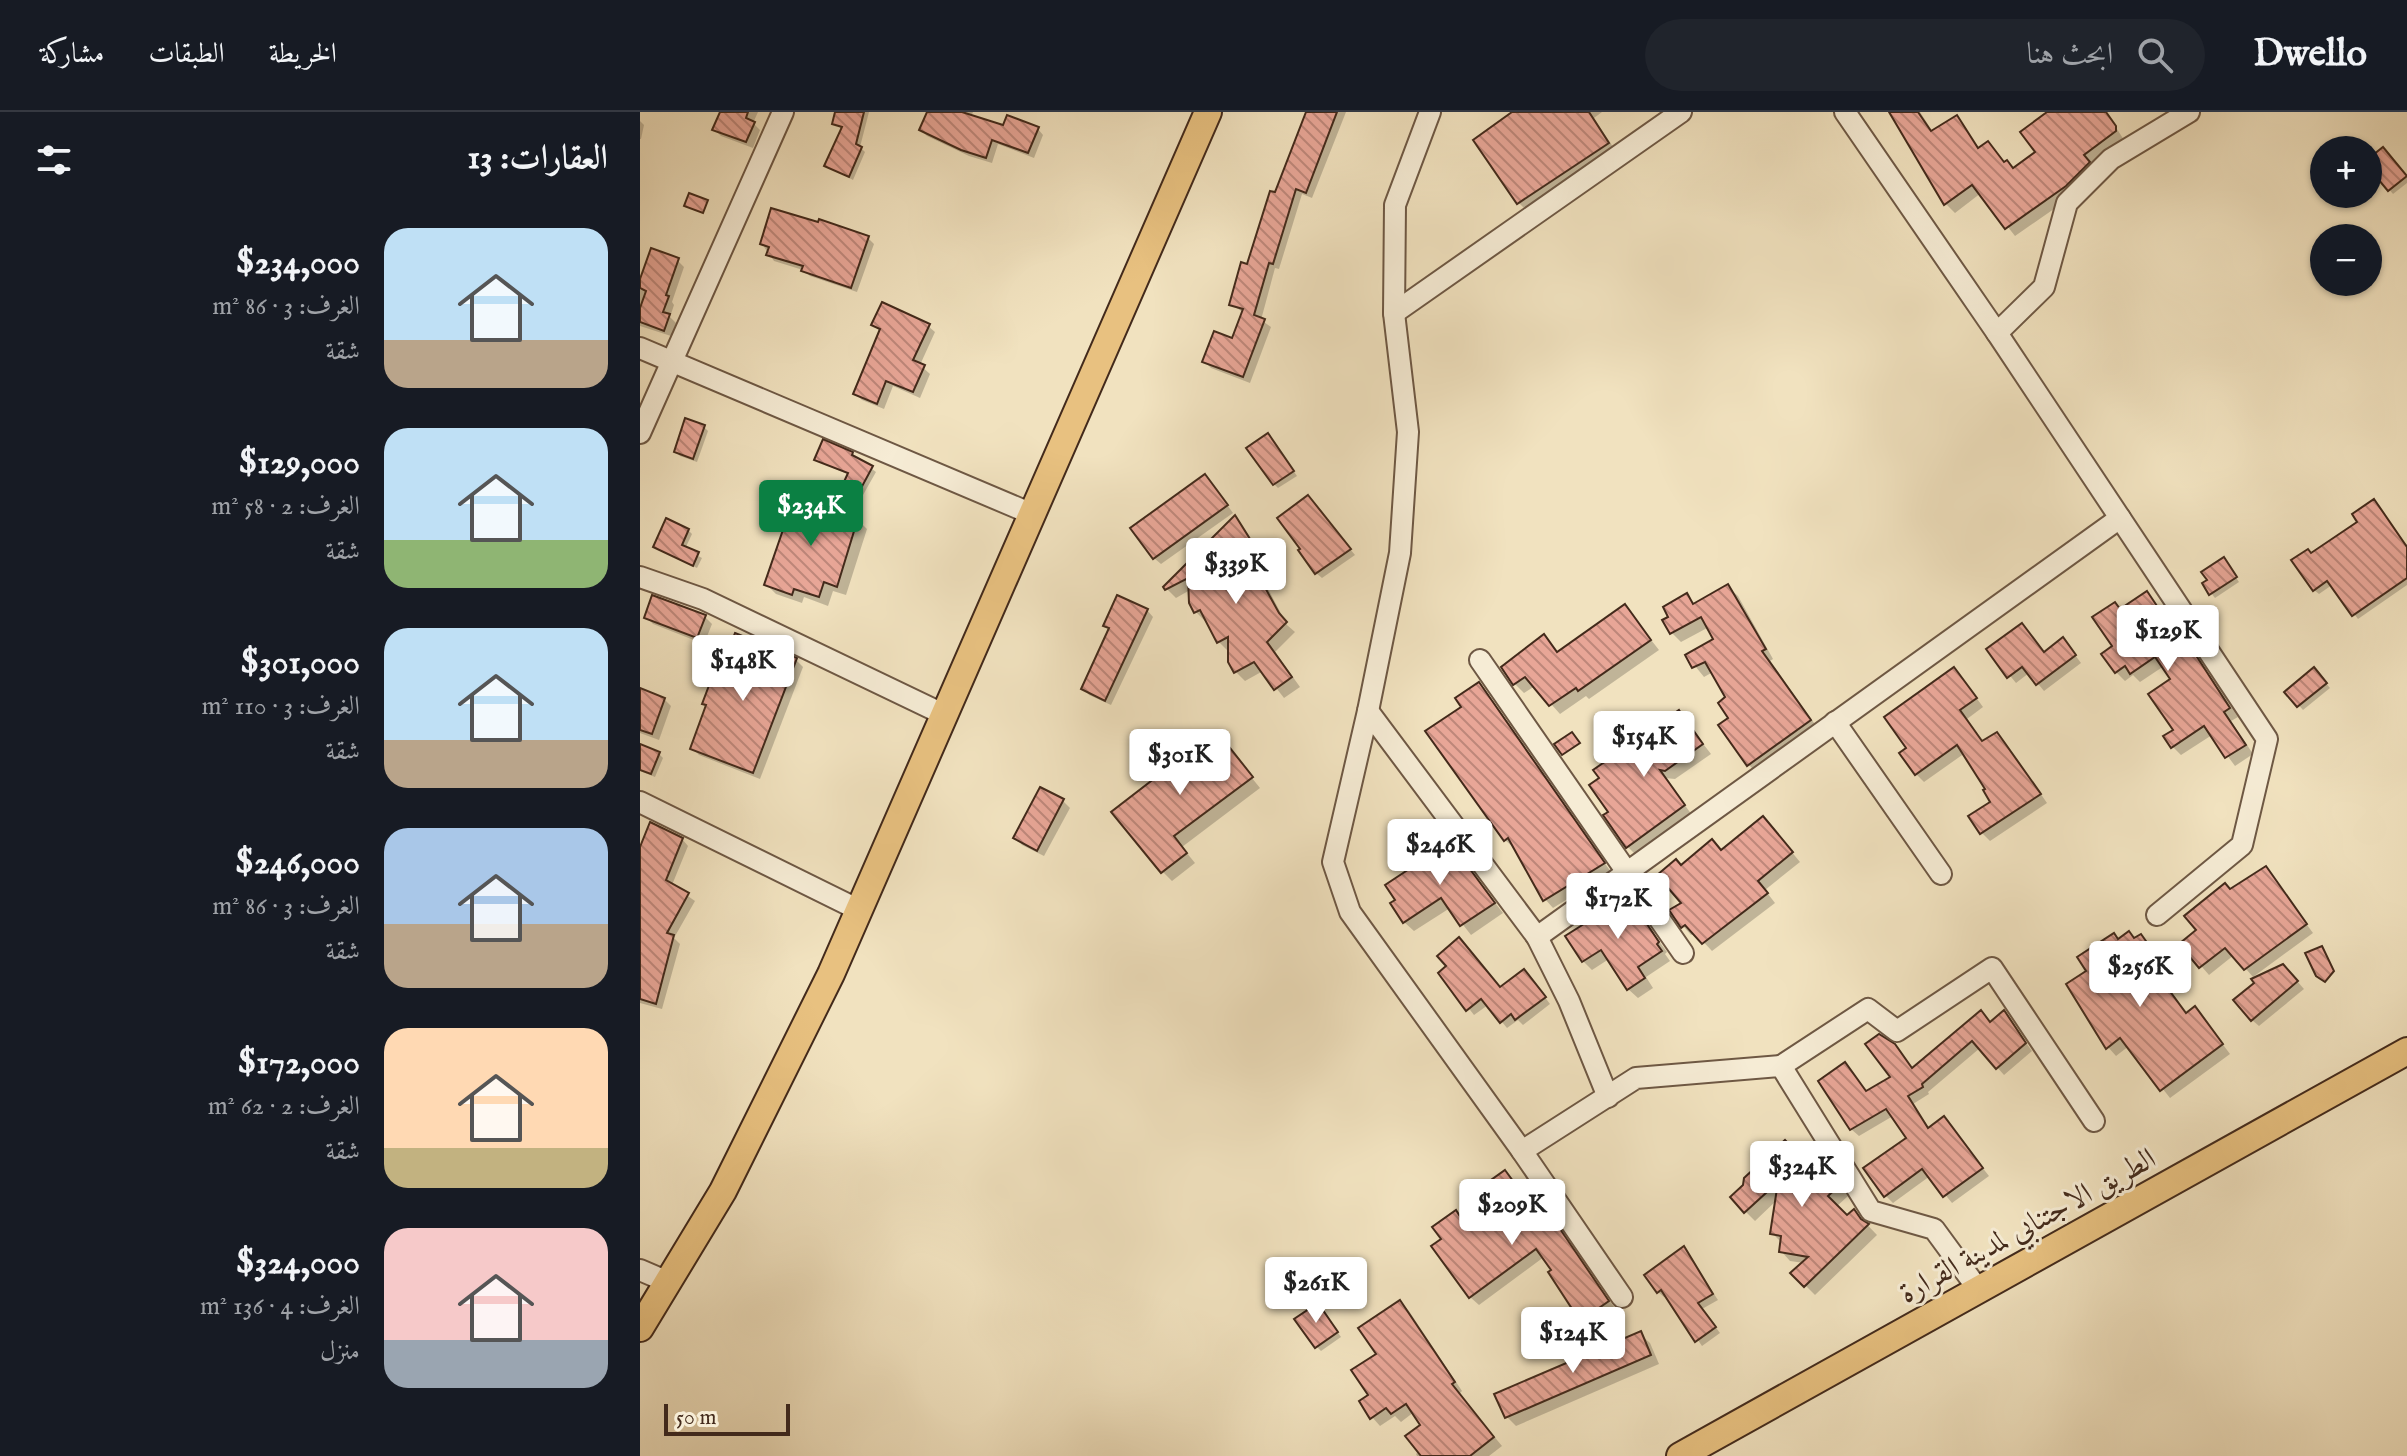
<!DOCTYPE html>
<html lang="ar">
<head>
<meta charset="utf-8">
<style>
	:root { --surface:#171b24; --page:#20242c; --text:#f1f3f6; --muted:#9ea1a6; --line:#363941; --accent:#0b8043 }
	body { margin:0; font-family:"IM FELL English",Amiri,serif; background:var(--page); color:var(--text); direction:rtl; height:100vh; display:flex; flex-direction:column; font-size:30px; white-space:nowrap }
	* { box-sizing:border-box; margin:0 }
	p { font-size:26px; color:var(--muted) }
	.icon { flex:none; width:44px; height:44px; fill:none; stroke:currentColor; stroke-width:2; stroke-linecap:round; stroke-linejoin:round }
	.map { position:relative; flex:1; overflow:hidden; direction:ltr }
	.side { display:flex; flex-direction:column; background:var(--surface); width:640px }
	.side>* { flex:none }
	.controls { position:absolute; left:1670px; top:24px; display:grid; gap:16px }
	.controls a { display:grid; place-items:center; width:72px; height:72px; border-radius:50%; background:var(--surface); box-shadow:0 2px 6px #0004; font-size:40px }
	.scale { position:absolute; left:24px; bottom:20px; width:126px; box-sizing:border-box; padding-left:8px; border:4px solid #432a1b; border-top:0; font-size:22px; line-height:28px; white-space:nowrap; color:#432a1b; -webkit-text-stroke:6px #f6ecd5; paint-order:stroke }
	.price { position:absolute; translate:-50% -68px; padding:0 18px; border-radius:8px; background:#fff; color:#222; font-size:26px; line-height:52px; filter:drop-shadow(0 2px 4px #0008) }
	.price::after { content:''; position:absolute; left:50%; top:48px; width:24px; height:18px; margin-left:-12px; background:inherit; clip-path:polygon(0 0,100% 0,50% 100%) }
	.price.active { background:var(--accent); color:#fff }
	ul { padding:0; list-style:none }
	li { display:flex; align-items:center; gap:24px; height:200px; padding:0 32px }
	li span { display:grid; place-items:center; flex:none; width:224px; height:160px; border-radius:24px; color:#555 }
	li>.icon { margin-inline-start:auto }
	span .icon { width:96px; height:96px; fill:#fffc; stroke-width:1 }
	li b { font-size:34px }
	h2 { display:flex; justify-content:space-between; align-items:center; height:96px; padding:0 32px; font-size:34px }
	header { display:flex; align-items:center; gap:48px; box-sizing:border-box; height:112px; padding:0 40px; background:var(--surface); border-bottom:2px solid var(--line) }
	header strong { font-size:38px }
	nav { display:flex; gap:44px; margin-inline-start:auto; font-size:28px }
	.search { width:560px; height:72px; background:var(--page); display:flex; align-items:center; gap:20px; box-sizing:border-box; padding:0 28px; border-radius:44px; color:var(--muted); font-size:30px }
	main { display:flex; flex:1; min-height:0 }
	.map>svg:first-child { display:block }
</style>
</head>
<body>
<header>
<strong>Dwello</strong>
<div class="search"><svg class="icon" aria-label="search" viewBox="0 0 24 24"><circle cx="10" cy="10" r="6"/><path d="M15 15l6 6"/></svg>ابحث هنا</div>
<nav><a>الخريطة</a><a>الطبقات</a><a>مشاركة</a></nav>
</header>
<main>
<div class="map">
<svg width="1767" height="1344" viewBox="0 0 1767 1344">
	<defs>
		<pattern id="building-back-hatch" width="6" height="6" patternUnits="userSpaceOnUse" patternTransform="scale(2)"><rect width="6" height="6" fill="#e8a697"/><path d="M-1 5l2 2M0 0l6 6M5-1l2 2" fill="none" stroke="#be877a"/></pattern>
	</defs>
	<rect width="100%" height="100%" fill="#f1e2bf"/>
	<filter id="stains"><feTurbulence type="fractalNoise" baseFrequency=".0025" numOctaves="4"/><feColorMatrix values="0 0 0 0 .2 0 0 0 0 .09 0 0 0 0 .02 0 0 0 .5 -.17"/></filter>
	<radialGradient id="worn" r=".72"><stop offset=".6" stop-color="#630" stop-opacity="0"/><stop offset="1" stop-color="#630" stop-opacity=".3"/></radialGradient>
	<g fill="#0003">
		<polygon points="82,0 118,0 113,11 120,18 113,36 81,24 74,17"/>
		<polygon points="197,0 229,0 220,35 225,40 213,68 187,54 203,17 194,12"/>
		<polygon points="289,0 333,0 331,5 364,16 398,17 403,23 394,46 358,32 352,51 329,44 287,24 281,18"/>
		<polygon points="669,0 706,0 672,86 662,82 639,157 635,156 621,208 631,215 610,271 571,256 564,249 593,228 604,201 591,192"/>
		<polygon points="878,0 962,0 954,6 977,41 888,100 879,91 836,29"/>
		<polygon points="1257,0 1280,0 1293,20 1316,5 1340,37 1374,57 1397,40 1411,0 1466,0 1484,28 1434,83 1375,124 1341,81 1315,101 1306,92 1253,3"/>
		<polygon points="0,9 4,13 1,27 0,27"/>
		<polygon points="1747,42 1767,66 1767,71 1753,82 1728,52"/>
		<polygon points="228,126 234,132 217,180 170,164 163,158 134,149 122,132"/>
		<polygon points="37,148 44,155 32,190 34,193 30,205 36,211 31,224 0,214 0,173"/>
		<polygon points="234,213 288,214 295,220 280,253 290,262 280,286 253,274 244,297 222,288 215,281 241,220"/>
		<polygon points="64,315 68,319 57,350 40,344 36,340"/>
		<polygon points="632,328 657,364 638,376 634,372"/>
		<polygon points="212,342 236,360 223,383 205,372 210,363 181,351 177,347"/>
		<polygon points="572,372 593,401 521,452 514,446"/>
		<polygon points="673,392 715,443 682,466 676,461"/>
		<polygon points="595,406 617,436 573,460 592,479 611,460 610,449 631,449 639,457 625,471 647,513 655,520 635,540 660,575 644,586 623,559 605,569 596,560 590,538 588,539 579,530 567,508 565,509 556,500 550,478 536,486 526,476"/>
		<polygon points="217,407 227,417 206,483 193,479 188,494 164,485 162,491 136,482 126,472"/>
		<polygon points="48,418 52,422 45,437 62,446 57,456 15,435"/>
		<polygon points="1767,432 1767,473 1718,507 1692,473 1679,482 1674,478 1671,443"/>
		<polygon points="1587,452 1599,470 1575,486 1571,481"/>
		<polygon points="1088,475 1098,484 1133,547 1130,549 1179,618 1118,662 1108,652 1091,606 1088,586 1073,560 1064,565 1047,544 1076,527 1069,515 1041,530 1032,521 1047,484 1056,493"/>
		<polygon points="1506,481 1530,512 1527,514 1543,537 1548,534 1556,543 1598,605 1591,609 1613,642 1595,654 1572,623 1541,643 1532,634 1536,618 1533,567 1524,554 1500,570 1493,563 1485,569 1476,560 1475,535 1481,499"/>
		<polygon points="985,495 1019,538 949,587 946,584 920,602 895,574 884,581 875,572 904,524 919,541"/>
		<polygon points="507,498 513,505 471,593 449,583 443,576 470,518 465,513"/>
		<polygon points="6,505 65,505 72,512 64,532 13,512"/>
		<polygon points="1429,535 1441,551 1404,579 1389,561 1376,571 1349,538 1405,542"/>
		<polygon points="156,548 163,555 120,667 59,643 52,636 82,560"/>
		<polygon points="1678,562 1690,576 1663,598 1647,580"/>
		<polygon points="1322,566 1343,595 1327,607 1343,630 1357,622 1365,630 1407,691 1350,729 1342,721 1353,690 1348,677 1325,641 1284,670 1276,662"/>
		<polygon points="839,572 971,760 913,796 905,787 874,736 865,728 823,595"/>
		<polygon points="0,579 24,587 31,594 19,628 0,621"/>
		<polygon points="1039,601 1071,642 1035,667 1025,666 1052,703 996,743 987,734 971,700"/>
		<polygon points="542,625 557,642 579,625 620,676 542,735 555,751 532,769 522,759 527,660"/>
		<polygon points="0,639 19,642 23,646 15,665 0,659"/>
		<polygon points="401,677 423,689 430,696 404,744 382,733 376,726"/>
		<polygon points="1131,715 1160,750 1125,778 1135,791 1072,839 1055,821 1051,823 1043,814 1044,792 1082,740"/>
		<polygon points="42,727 48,734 32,773 55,789 34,826 40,832 22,897 0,891 0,741"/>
		<polygon points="809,732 863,801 831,823 810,796 774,819 764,810"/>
		<polygon points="1626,757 1673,821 1613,865 1594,843 1569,863 1542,832 1559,819 1591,779"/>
		<polygon points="987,786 1027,840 1025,842 1030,849 1006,865 1013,876 998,886 988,877 969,847 952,858 943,849"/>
		<polygon points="1501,824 1535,866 1525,872 1547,903 1563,906 1590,942 1530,986 1489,934 1476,944 1468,935 1449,860 1479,828 1495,828"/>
		<polygon points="801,861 860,877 890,865 910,892 883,913 878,908 867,916 848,893 834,903"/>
		<polygon points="1650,861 1664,877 1619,914 1612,908"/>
		<polygon points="1364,901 1392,939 1364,963 1340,936 1288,980 1289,982 1273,992 1290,1017 1304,1007 1349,1064 1312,1091 1290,1064 1253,1091 1246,1084 1268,1026 1253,1004 1219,1024 1211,1017 1205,952 1228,981 1253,966 1254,933 1274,958 1351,912"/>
		<polygon points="1159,1045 1182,1048 1192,1058 1208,1084 1196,1095 1207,1106 1214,1099 1237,1123 1175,1183 1153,1161 1164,1151 1150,1149 1141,1139 1142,1131 1132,1121 1137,1088 1115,1109 1092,1086"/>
		<polygon points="865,1060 909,1119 916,1114 924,1122 976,1198 949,1216 941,1208 904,1145 839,1193 830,1185 822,1107 855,1084"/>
		<polygon points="1043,1136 1078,1188 1062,1197 1080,1221 1062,1234 1027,1183 1024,1185 1018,1180"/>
		<polygon points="760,1190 769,1199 822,1279 819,1282 862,1334 849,1344 777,1344 776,1342 779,1339 783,1313 774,1300 761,1310 755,1304 740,1314 732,1305 731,1284 739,1243"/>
		<polygon points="681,1197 701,1225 681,1239 677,1235"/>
		<polygon points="1000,1222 1010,1231 1019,1252 876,1314 866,1304"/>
	</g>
	<g fill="url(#building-back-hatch)" stroke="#432a1b" stroke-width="2">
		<polygon points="80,0 108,0 106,6 115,10 106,30 72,18"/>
		<polygon points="195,0 224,0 216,32 222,35 209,65 184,54 202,15 192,12"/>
		<polygon points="287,0 322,0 363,13 367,3 399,15 388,41 352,28 346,46 321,38 279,18"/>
		<polygon points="666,0 697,0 666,81 656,77 633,152 629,151 614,203 625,207 603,265 562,250 574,219 592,226 603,197 589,193 601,150 607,152 630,79 635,80"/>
		<polygon points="872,0 949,0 969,31 877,92 833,28"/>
		<polygon points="1249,0 1278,0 1291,19 1317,3 1338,36 1348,29 1364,50 1367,48 1373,56 1395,40 1380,20 1407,0 1466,0 1476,14 1476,19 1444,43 1450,50 1426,74 1365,117 1332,73 1304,93"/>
		<polygon points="1743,35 1767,64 1748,79 1728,55 1728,47"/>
		<polygon points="49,81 68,88 63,101 44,94"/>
		<polygon points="131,96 178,110 179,107 229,124 211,176 161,159 163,154 126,143 129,135 120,132"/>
		<polygon points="11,136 39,146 26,183 29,184 23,200 30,202 24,219 0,210 0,196 6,179 0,176 0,167"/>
		<polygon points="242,190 290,212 273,248 285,253 273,280 246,269 237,292 213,282 240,217 231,213"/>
		<polygon points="45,306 65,313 53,347 34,340"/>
		<polygon points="628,321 654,359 633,373 606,336"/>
		<polygon points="183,327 213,340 212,343 233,354 219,380 203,372 208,361 174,348"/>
		<polygon points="565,362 588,393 513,447 490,416"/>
		<polygon points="155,383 218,406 197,475 184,470 179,485 154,477 152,483 124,473"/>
		<polygon points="668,383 711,437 675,462 658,438 660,437 637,406"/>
		<polygon points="1734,387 1767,435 1767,466 1712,504 1687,469 1673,479 1651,448 1668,437 1671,441 1717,410 1712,402"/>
		<polygon points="595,403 610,427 566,451 592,476 609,459 608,447 632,446 617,461 639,501 647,510 627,530 652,565 634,578 614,550 594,561 588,550 588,525 577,531 560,498 554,501 549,491 548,466 525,478 523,475"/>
		<polygon points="26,406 49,417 42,433 59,440 53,454 13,435"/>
		<polygon points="1584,445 1597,465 1569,483 1562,471 1567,468 1561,460"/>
		<polygon points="1088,472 1126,537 1122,539 1171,608 1107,654 1078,613 1088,606 1078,591 1085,585 1065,550 1052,556 1045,543 1073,527 1061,505 1030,522 1022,508 1028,505 1023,495 1047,481 1053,492"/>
		<polygon points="1507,479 1523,503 1520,505 1541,536 1548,531 1590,596 1584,600 1606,633 1585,646 1564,614 1531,636 1523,624 1533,618 1508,582 1530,567 1515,545 1490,562 1485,554 1475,561 1461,542 1472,534 1452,505 1475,490 1480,497"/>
		<polygon points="12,483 66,503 57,526 4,506"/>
		<polygon points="477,483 508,497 465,589 441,577 469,516 463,514"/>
		<polygon points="985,492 1011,528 938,579 936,576 909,594 885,565 873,573 861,555 904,522 917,540"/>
		<polygon points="1382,511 1404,540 1423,525 1436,543 1396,573 1382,555 1367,566 1346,537"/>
		<polygon points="95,521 157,546 113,661 50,637 66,593 62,592 76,555 81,557"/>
		<polygon points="1314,555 1337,586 1320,598 1342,629 1357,620 1401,682 1340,722 1328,704 1350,690 1343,678 1345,677 1317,633 1275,663 1259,641 1266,636 1244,605"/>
		<polygon points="1674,555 1687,571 1657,595 1644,580"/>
		<polygon points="839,570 965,751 903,789 868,726 864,729 785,619 821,595 815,586"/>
		<polygon points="0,576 25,586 12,622 0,618"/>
		<polygon points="1039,598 1063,632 1025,659 1020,658 1045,693 986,736 963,703 968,700 949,673 959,666 953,658"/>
		<polygon points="932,620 940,631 922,643 914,632"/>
		<polygon points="579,622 613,665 534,724 547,741 521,761 471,700 524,659 517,649 525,643 521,639 542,623 555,640"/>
		<polygon points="0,632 20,640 11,662 0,658"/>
		<polygon points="400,675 424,687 397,739 373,726"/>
		<polygon points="1123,704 1153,740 1118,769 1128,781 1062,832 1045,813 1041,816 1029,798 1041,791 1017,763 1036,747 1041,753 1072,727 1081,738"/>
		<polygon points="10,710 43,726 26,768 49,781 27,821 34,823 16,892 0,887 0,735"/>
		<polygon points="810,730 855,791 820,814 801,786 763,811 750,791 755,788 745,773"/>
		<polygon points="1626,754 1667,812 1604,858 1585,836 1559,856 1539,832 1556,818 1544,804 1585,771 1590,777"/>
		<polygon points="988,784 1019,830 1017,832 1022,839 998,855 1005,866 987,878 961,838 942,850 925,824"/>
		<polygon points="1489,819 1494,826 1501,822 1518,846 1520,845 1528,857 1518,863 1546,901 1555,894 1583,932 1520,979 1480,926 1466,937 1426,872 1446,859 1437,845 1474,821 1478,827"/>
		<polygon points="819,825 860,875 884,857 906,885 875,908 871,902 860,911 841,887 826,899 798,861 806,854 797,844"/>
		<polygon points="1682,834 1694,859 1685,870 1676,864 1665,841"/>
		<polygon points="1643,852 1658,869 1611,909 1593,888 1614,871 1611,867"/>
		<polygon points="1341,898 1350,910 1364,898 1386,931 1356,957 1332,929 1282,972 1283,975 1268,984 1288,1016 1304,1004 1343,1056 1303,1085 1282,1057 1244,1085 1223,1056 1266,1026 1246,997 1210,1018 1178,969 1205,950 1226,979 1250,965 1225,932 1239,922 1255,932 1272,956"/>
		<polygon points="1145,1028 1159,1043 1183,1046 1200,1073 1188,1084 1207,1103 1214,1097 1221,1107 1229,1112 1164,1175 1150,1161 1168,1145 1139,1140 1141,1124 1130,1122 1138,1070 1104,1101 1090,1085 1103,1073 1104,1066"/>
		<polygon points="865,1058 908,1117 916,1111 969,1189 940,1209 908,1160 911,1158 896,1137 829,1186 791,1134 801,1127 792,1115 816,1098 821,1106 852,1083 844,1073"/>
		<polygon points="1044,1134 1073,1182 1058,1191 1076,1215 1055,1230 1021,1178 1017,1181 1004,1163"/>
		<polygon points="760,1188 815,1270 812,1272 854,1325 830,1344 781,1344 765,1324 780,1313 766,1292 751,1302 746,1296 730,1307 719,1289 728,1283 711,1258 736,1242 718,1216"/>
		<polygon points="678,1191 698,1220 675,1236 654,1207"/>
		<polygon points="1001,1219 1011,1243 865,1306 854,1282"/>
	</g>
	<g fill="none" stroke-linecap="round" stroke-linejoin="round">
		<g stroke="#6e5844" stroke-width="24">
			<g id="minor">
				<polyline points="790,0 755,93 754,201 768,320 760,441 728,599 693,750 710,800 882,1039"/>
				<polyline points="1205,0 1357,221 1404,175 1427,91 1471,47 1549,0"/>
				<polyline points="754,201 1041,0"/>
				<polyline points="1357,221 1627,627 1602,733 1517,803"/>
				<polyline points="0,236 392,402"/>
				<polyline points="0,321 143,0"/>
				<polyline points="0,465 63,487 305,603"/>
				<polyline points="840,548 1043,841"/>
				<polyline points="728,599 897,825 929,889 968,985"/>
				<polyline points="1195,610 1301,762"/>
				<polyline points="0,690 219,798"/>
				<polyline points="897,825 1480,406"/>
				<polyline points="1141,954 1228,897 1257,919 1352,856 1454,1009"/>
				<polyline points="0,1158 28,1170"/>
				<polyline points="982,1185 882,1039 996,966 1141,954 1231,1099 1294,1117 1338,1177"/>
			</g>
		</g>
		<g stroke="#432a1b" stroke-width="30">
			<g id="major">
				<polyline points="0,1216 83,1079 191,862 568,0"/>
				<polyline points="1040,1344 1767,939"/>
			</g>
		</g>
		<use href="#minor" stroke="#f6ecd5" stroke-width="20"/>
		<use href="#major" stroke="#e8c180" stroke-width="26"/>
	</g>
	<g text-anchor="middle" stroke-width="6" stroke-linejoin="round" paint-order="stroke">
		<g font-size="30" fill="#432a1b" stroke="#f6ecd5">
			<text transform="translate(1387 1113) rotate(-29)" y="10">الطريق الاجتنابي لمدينة القرارة</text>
		</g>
	</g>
	<rect width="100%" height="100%" filter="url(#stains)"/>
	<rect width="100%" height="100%" fill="url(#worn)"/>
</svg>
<div class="controls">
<a>+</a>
<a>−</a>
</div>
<div class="scale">50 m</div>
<b class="price active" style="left:171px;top:436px">$234K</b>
<b class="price" style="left:596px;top:494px">$339K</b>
<b class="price" style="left:1528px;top:561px">$129K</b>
<b class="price" style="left:103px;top:591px">$148K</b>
<b class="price" style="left:1004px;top:667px">$154K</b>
<b class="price" style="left:540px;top:685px">$301K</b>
<b class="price" style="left:800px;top:775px">$246K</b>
<b class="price" style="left:978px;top:829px">$172K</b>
<b class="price" style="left:1500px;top:897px">$256K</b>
<b class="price" style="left:1162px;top:1097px">$324K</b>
<b class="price" style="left:872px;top:1135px">$209K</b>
<b class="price" style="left:676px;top:1213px">$261K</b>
<b class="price" style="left:933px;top:1263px">$124K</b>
</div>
<section class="side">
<h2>العقارات: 13<svg class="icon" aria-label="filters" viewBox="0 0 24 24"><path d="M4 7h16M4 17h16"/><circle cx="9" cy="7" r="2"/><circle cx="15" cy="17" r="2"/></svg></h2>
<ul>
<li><span style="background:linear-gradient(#bfe0f5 70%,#b9a48a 0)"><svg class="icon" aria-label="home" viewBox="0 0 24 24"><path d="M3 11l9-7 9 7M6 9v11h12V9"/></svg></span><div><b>$234,000</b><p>الغرف: 3 · 86 m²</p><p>شقة</p></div></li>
<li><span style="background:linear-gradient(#bfe0f5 70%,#8fb573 0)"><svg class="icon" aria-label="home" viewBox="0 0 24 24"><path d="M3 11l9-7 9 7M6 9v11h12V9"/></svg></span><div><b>$129,000</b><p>الغرف: 2 · 58 m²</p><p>شقة</p></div></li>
<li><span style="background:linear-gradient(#bfe0f5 70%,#b9a48a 0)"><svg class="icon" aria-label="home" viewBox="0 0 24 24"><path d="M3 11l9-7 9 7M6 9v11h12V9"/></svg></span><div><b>$301,000</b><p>الغرف: 3 · 110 m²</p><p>شقة</p></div></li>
<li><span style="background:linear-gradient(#a9c7e8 60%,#b9a48a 0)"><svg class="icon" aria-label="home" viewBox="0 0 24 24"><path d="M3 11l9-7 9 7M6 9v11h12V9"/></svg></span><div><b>$246,000</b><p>الغرف: 3 · 86 m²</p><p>شقة</p></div></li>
<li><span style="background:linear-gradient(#ffd9b3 75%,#c2b280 0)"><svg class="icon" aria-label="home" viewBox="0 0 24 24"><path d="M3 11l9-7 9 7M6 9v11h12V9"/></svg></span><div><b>$172,000</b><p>الغرف: 2 · 62 m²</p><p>شقة</p></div></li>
<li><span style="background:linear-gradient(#f6c9c9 70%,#9aa5b1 0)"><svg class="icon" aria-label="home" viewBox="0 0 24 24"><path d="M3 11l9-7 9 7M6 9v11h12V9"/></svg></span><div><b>$324,000</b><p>الغرف: 4 · 136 m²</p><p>منزل</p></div></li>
</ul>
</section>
</main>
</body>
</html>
